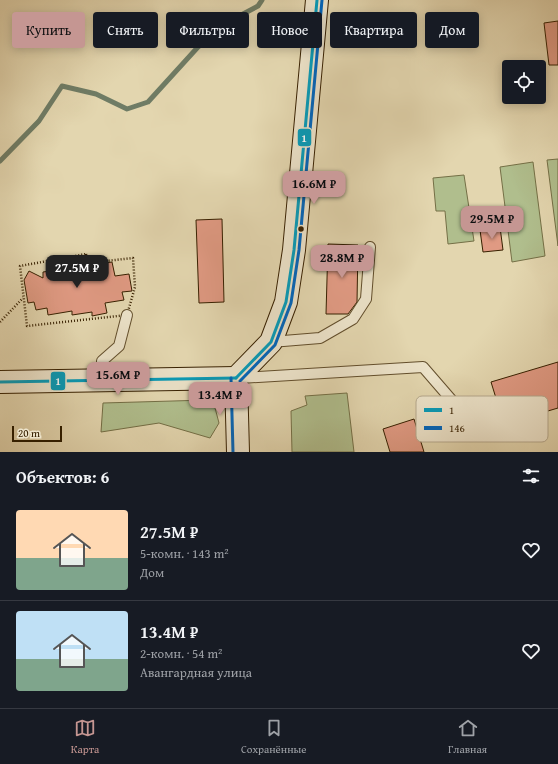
<!DOCTYPE html>
<html lang="ru">
<head>
<meta charset="utf-8">
<style>
	:root { --surface:#171b24; --page:#20242c; --text:#f1f3f6; --muted:#9ea1a6; --line:#363941; --accent:#c59692 }
	body { margin:0; font-family:"Gentium Book Plus",serif; background:var(--page); color:var(--text); height:100vh; display:flex; flex-direction:column; font-size:15px; white-space:nowrap }
	* { box-sizing:border-box; margin:0 }
	p { font-size:13px; color:var(--muted) }
	.icon { flex:none; width:22px; height:22px; fill:none; stroke:currentColor; stroke-width:2; stroke-linecap:round; stroke-linejoin:round }
	.map { position:relative; height:452px; overflow:hidden }
	.sheet { display:flex; flex-direction:column; background:var(--surface); flex:1 }
	.sheet>* { flex:none }
	.top-card { position:absolute; left:12px; top:12px; width:534px; height:36px; display:flex; gap:8px }
	.tools { position:absolute; left:502px; top:60px; display:grid; gap:8px }
	.tools a { display:grid; place-items:center; width:44px; height:44px; border-radius:4px; background:var(--surface); box-shadow:0 2px 10px #0003; font-size:20px }
	.scale { position:absolute; left:12px; bottom:10px; width:50px; box-sizing:border-box; padding-left:4px; border:2px solid #372000; border-top:0; font-size:11px; line-height:14px; white-space:nowrap; color:#372000; -webkit-text-stroke:3px #ede4cb; paint-order:stroke }
	.price { position:absolute; translate:-50% -34px; padding:0 9px; border-radius:8px; background:var(--accent); color:#111; font-size:13px; line-height:26px; filter:drop-shadow(0 1px 2px #0008) }
	.price::after { content:''; position:absolute; left:50%; top:24px; width:12px; height:9px; margin-left:-6px; background:inherit; clip-path:polygon(0 0,100% 0,50% 100%) }
	.price.selected { background:#222; color:#fff }
	ul { padding:0; list-style:none }
	li { display:flex; align-items:center; gap:12px; height:100px; padding:0 16px }
	li+li { border-top:1px solid var(--line) }
	li span { display:grid; place-items:center; flex:none; width:112px; height:80px; border-radius:4px; color:#555 }
	li>.icon { margin-inline-start:auto }
	span .icon { width:48px; height:48px; fill:#fffc; stroke-width:1 }
	li b { font-size:17px }
	h2 { display:flex; justify-content:space-between; align-items:center; height:48px; padding:0 16px; font-size:17px }
	.tag { padding:0 14px; border-radius:4px; background:var(--surface); box-shadow:0 2px 10px #0003; font-size:14px; line-height:36px }
	.tag.selected { background:var(--accent); color:#111 }
	.menu { display:flex; justify-content:space-around; align-items:center; height:56px; border-top:1px solid var(--line); background:var(--surface); font-size:11px; color:var(--muted) }
	.menu a { display:grid; justify-items:center; gap:2px }
	.menu .selected { color:var(--accent) }
	.map>svg:first-child { display:block }
</style>
</head>
<body>
<div class="map">
<svg width="558" height="452" viewBox="0 0 558 452">
	<rect width="100%" height="100%" fill="#e3d6af"/>
	<filter id="stains"><feTurbulence type="fractalNoise" baseFrequency=".005" numOctaves="4"/><feColorMatrix values="0 0 0 0 .2 0 0 0 0 .09 0 0 0 0 .02 0 0 0 .5 -.17"/></filter>
	<radialGradient id="worn" r=".72"><stop offset=".6" stop-color="#630" stop-opacity="0"/><stop offset="1" stop-color="#630" stop-opacity=".3"/></radialGradient>
	<g fill="#b0be8d" stroke="#746f46">
		<polygon points="558,159 558,246 547,160"/>
		<polygon points="533,162 545,256 512,262 500,167"/>
		<polygon points="464,175 474,241 448,244 445,211 436,211 433,178"/>
		<polygon points="347,393 354,452 292,452 291,411 307,405 305,396"/>
		<polygon points="207,400 214,404 219,423 210,438 159,423 101,432 103,403"/>
	</g>
	<g fill="none" stroke-linecap="round" stroke-linejoin="round">
		<polyline stroke="#6f7c65" stroke-width="5" points="0,161 39,121 62,86 96,94 127,109 148,102 198,47 228,22 258,6 262,0"/>
	</g>
	<g fill="#e09a83" stroke="#372000">
		<polygon points="558,21 558,65 549,65 544,23"/>
		<polygon points="222,219 224,302 199,303 196,220"/>
		<polygon points="500,227 503,250 483,252 480,230"/>
		<polygon points="328,244 358,245 357,302 348,314 326,314"/>
		<polygon points="112,262 115,276 129,274 132,291 122,292 124,300 105,303 107,313 92,316 92,312 72,315 72,311 48,315 47,308 36,310 34,302 28,303 24,280 29,271 43,278 43,272"/>
		<polygon points="558,362 558,408 504,424 491,382"/>
		<polygon points="414,419 424,452 390,452 383,429"/>
	</g>
	<g fill="none" stroke-linecap="round" stroke-linejoin="round">
		<g stroke="#624e2c" stroke-width="12">
			<g id="lane">
				<polyline points="271,342 320,338 353,319 366,299 370,247"/>
				<polyline points="240,378 423,367 455,404 451,434"/>
				<polyline points="101,380 102,361 119,346 127,315"/>
			</g>
		</g>
		<g stroke="#372000" stroke-width="24">
			<g id="secondary">
				<polyline points="236,378 271,342 286,302 294,250 317,0"/>
				<polyline points="236,378 238,452"/>
				<polyline points="0,382 236,378"/>
			</g>
		</g>
		<g stroke="#372000" stroke-width="2.5" stroke-dasharray="1 2" stroke-linecap="butt">
			<polygon points="86,254 88,263 133,258 135,287 127,315 27,326 20,266"/>
			<polyline points="0,322 23,298"/>
		</g>
		<use href="#lane" stroke="#ede4cb" stroke-width="10"/>
		<use href="#secondary" stroke="#ede4cb" stroke-width="22"/>
		<g stroke="#ede4cb" stroke-width="6">
			<g id="bus-1">
				<polyline points="236,378 271,342 286,302 294,250 317,0"/>
				<polyline points="0,382 236,378"/>
			</g>
		</g>
		<g stroke="#ede4cb" stroke-width="6">
			<g id="bus-2">
				<polyline points="231,378 233,452"/>
				<polyline points="240,381 275,345 291,303 299,250 322,0"/>
			</g>
		</g>
		<use href="#bus-1" stroke="#069bb9" stroke-width="3"/>
		<use href="#bus-2" stroke="#0065bd" stroke-width="3"/>
	</g>
	<circle fill="#372000" stroke="#ede4cb" stroke-width="1.5" cx="301" cy="229" r="3.5"/>
	<rect x="416" y="396" width="132" height="46" rx="6" fill="#ede4cb" stroke="#b6a98e" stroke-width="1"/>
	<rect x="424" y="408" width="18" height="4" fill="#069bb9"/>
	<rect x="424" y="426" width="18" height="4" fill="#0065bd"/>
	<g font-size="11" fill="#372000">
		<text x="449" y="414">1</text>
		<text x="449" y="432">146</text>
	</g>
	<g stroke="#ede4cb" stroke-width="1.5">
		<rect x="297" y="128" width="15" height="19" rx="4" fill="#069bb9"/>
		<rect x="50" y="371" width="16" height="20" rx="4" fill="#069bb9"/>
	</g>
	<g font-size="11" text-anchor="middle" font-weight="bold" fill="#fff">
		<text x="304" y="142">1</text>
		<text x="58" y="385">1</text>
	</g>
	<rect width="100%" height="100%" filter="url(#stains)"/>
	<rect width="100%" height="100%" fill="url(#worn)"/>
</svg>
<div class="tools">
<a><svg class="icon" aria-label="locate" viewBox="0 0 24 24"><circle cx="12" cy="12" r="6"/><path d="M12 2v4M12 18v4M2 12h4M18 12h4"/></svg></a>
</div>
<div class="scale">20 m</div>
<b class="price" style="left:314px;top:205px">16.6M ₽</b>
<b class="price" style="left:492px;top:240px">29.5M ₽</b>
<b class="price" style="left:342px;top:279px">28.8M ₽</b>
<b class="price selected" style="left:77px;top:289px">27.5M ₽</b>
<b class="price" style="left:118px;top:396px">15.6M ₽</b>
<b class="price" style="left:220px;top:416px">13.4M ₽</b>
<div class="top-card">
<a class="tag selected">Купить</a>
<a class="tag">Снять</a>
<a class="tag">Фильтры</a>
<a class="tag">Новое</a>
<a class="tag">Квартира</a>
<a class="tag">Дом</a>
</div>
</div>
<section class="sheet">
<h2>Объектов: 6<svg class="icon" aria-label="filters" viewBox="0 0 24 24"><path d="M4 7h16M4 17h16"/><circle cx="9" cy="7" r="2"/><circle cx="15" cy="17" r="2"/></svg></h2>
<ul>
<li><span style="background:linear-gradient(#ffd9b3 60%,#7fa58c 0)"><svg class="icon" aria-label="home" viewBox="0 0 24 24"><path d="M3 11l9-7 9 7M6 9v11h12V9"/></svg></span><div><b>27.5M ₽</b><p>5-комн. · 143 m²</p><p>Дом</p></div><svg class="icon" aria-label="heart" viewBox="0 0 24 24"><path d="M12 20l-8-8c-3-5 5-10 8-4 3-6 11-1 8 4z"/></svg></li>
<li><span style="background:linear-gradient(#bfe0f5 60%,#7fa58c 0)"><svg class="icon" aria-label="home" viewBox="0 0 24 24"><path d="M3 11l9-7 9 7M6 9v11h12V9"/></svg></span><div><b>13.4M ₽</b><p>2-комн. · 54 m²</p><p>Авангардная улица</p></div><svg class="icon" aria-label="heart" viewBox="0 0 24 24"><path d="M12 20l-8-8c-3-5 5-10 8-4 3-6 11-1 8 4z"/></svg></li>
</ul>
</section>
<nav class="menu">
<a class="selected"><svg class="icon" aria-label="map" viewBox="0 0 24 24"><path d="M3 6l6-2 6 2 6-2v14l-6 2-6-2-6 2zM9 4v14M15 6v14"/></svg>Карта</a>
<a><svg class="icon" aria-label="saved" viewBox="0 0 24 24"><path d="M7 4h10v16l-5-4-5 4z"/></svg>Сохранённые</a>
<a><svg class="icon" aria-label="home" viewBox="0 0 24 24"><path d="M3 11l9-7 9 7M6 9v11h12V9"/></svg>Главная</a>
</nav>
</body>
</html>
